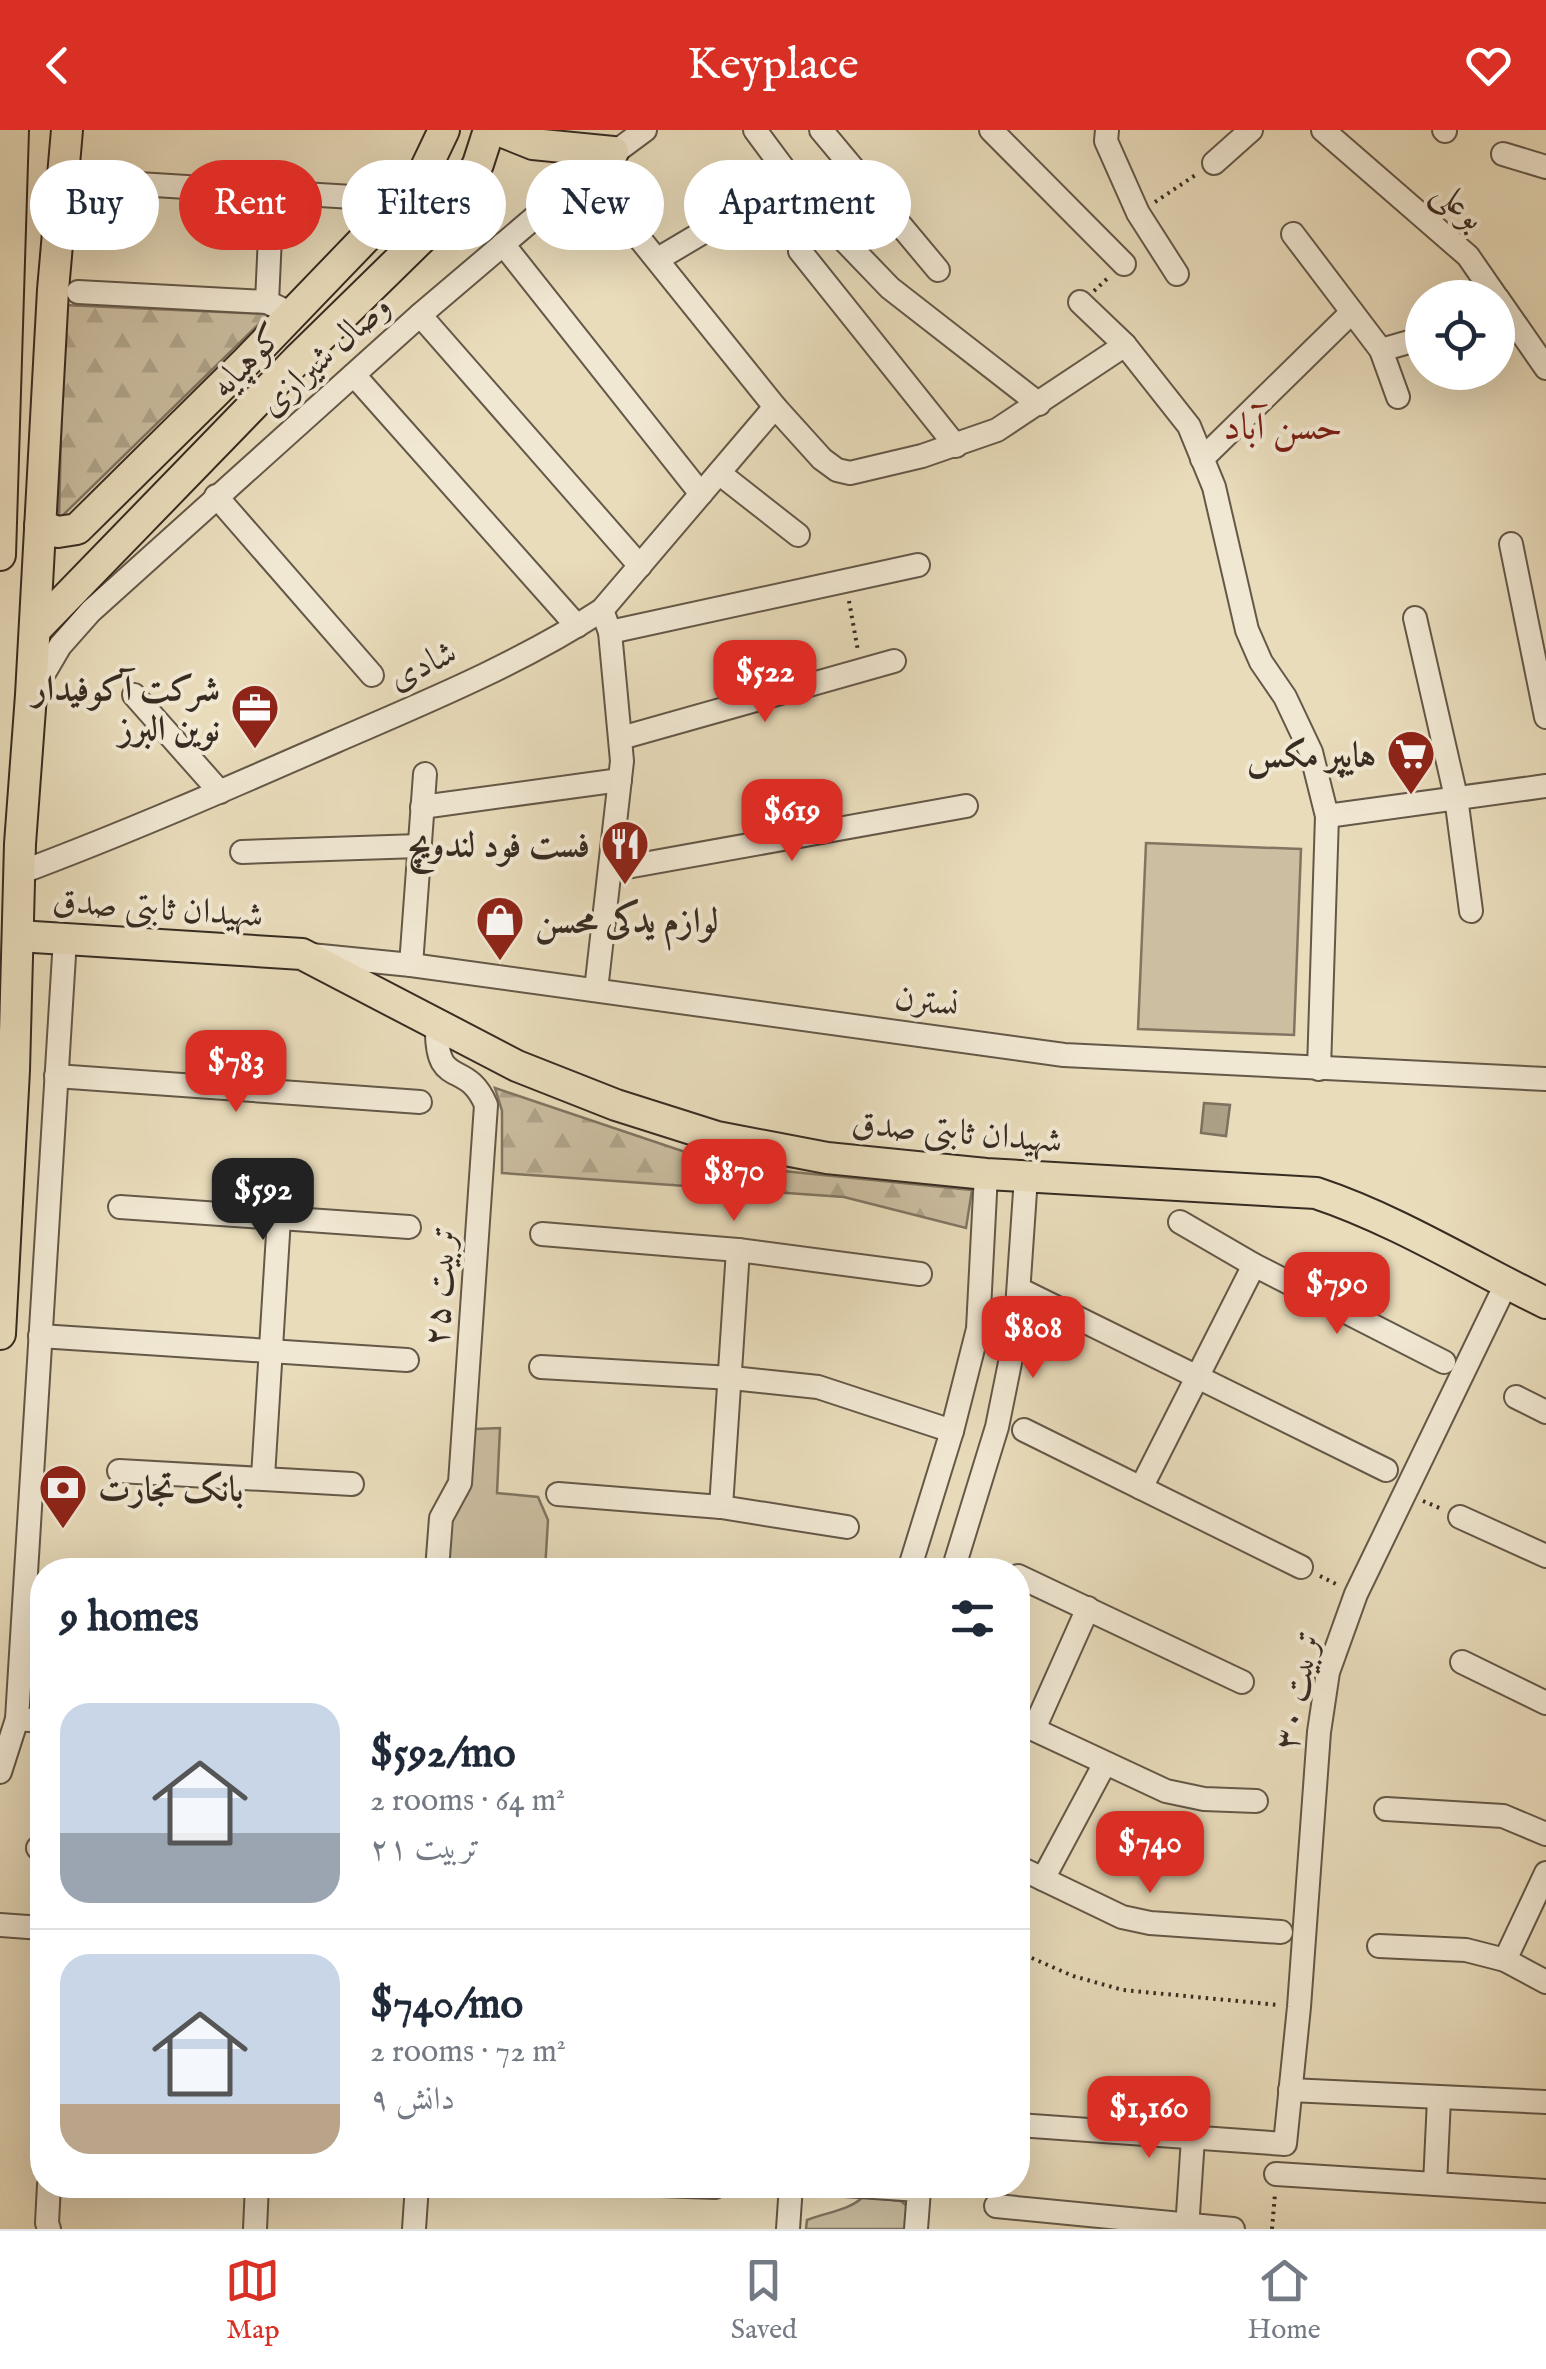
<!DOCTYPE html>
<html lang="en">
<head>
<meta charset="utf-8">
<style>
	:root { --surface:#fff; --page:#f6f6f7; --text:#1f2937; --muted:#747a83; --line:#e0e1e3; --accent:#d93025 }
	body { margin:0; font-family:"IM FELL English",Amiri,serif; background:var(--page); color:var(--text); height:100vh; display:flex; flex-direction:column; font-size:38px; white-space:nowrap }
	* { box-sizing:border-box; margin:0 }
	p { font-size:32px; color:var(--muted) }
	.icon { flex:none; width:55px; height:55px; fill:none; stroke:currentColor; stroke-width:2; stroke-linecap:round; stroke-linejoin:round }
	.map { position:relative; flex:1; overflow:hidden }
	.sheet { position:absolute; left:30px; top:1428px; width:1000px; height:640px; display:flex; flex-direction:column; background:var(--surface); border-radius:40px; box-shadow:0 10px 40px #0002 }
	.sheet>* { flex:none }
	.top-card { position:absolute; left:30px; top:30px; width:1000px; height:90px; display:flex; gap:20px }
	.tools { position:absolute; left:1405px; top:150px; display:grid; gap:20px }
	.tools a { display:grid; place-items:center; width:110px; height:110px; border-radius:50%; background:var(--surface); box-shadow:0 10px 40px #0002; font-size:50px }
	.price { position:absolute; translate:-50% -85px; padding:0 22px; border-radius:20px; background:var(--accent); color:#fff; font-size:32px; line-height:65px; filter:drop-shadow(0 2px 5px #0008) }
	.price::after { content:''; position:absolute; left:50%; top:60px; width:30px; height:22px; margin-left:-15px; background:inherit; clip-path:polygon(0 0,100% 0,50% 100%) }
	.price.on { background:#222; color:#fff }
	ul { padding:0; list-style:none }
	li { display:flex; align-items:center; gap:30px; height:250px; padding:0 30px }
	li+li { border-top:2px solid var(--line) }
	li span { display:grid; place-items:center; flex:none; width:280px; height:200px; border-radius:30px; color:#555 }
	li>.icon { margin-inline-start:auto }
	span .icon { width:120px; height:120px; fill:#fffc; stroke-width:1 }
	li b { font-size:42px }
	h2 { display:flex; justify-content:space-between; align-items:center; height:120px; padding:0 30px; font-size:42px }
	.tag { padding:0 35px; border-radius:45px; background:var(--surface); box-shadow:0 10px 40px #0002; font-size:35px; line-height:90px }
	.tag.on { background:var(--accent); color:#fff }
	header { display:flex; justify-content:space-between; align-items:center; height:130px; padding:0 30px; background:var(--accent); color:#fff; font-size:45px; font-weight:600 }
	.dock { display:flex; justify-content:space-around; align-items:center; height:140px; border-top:2px solid var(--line); background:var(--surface); font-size:28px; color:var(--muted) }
	.dock a { display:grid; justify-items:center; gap:5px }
	.dock .on { color:var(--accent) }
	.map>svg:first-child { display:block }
</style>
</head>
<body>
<header><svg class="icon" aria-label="back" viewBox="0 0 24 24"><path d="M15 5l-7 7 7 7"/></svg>Keyplace<svg class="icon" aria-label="heart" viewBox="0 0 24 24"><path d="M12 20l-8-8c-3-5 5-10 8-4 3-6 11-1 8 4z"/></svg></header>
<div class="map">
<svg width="1546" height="2099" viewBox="0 0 1546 2099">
	<defs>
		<pattern id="forest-firs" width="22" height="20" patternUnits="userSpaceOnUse" patternTransform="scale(2.5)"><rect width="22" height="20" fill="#cbbea1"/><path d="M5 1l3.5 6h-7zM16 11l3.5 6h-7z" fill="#afa38a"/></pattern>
	</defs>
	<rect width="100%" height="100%" fill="#e9dcbb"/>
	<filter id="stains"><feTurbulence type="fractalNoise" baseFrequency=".002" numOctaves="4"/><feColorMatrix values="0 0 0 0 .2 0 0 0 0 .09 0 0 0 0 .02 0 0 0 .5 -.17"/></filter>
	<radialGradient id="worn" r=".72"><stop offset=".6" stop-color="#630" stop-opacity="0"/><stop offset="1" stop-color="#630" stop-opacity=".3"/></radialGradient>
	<g fill="url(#forest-firs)" stroke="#817562" stroke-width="2.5">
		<polygon points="64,175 269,184 59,389"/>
		<polygon points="495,958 700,1027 783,1041 972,1060 966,1098 844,1067 502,1043 502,981"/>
	</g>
	<g fill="#cbbea1" stroke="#817562" stroke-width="2.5">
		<polygon points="1146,713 1301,719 1294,905 1138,899"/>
		<polygon points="500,1298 497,1363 538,1367 548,1390 545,1440 445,1440 449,1384 467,1365 475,1299"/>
		<path d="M863 2067 901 2071 907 2076 905 2099H806L807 2090C827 2082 848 2081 863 2067Z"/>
	</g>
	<polygon fill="#aca087" stroke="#7d725f" stroke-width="2.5" points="1204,973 1230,975 1226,1006 1201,1003"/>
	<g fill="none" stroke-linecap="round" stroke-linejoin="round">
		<g stroke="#645848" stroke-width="26">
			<g id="minor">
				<polyline points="755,0 813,78 890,158 1039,274"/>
				<polyline points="821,0 938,140"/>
				<polyline points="991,0 1124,134"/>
				<polyline points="1107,0 1106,11 1138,83 1177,144"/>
				<polyline points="1323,0 1468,126 1497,168"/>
				<polyline points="1444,0 1445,1"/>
				<polyline points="1503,24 1546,37"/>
				<polyline points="1214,33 1251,0"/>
				<polyline points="587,43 775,277 822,329 837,340 850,343 922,326 997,300 1125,215"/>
				<polyline points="138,54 369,68"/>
				<polyline points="1293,104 1381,220 1398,267"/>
				<polyline points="503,114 701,364"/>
				<polyline points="800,121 956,316"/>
				<polyline points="658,129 717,94"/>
				<polyline points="78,162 267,172 292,184"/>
				<polyline points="1498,169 1546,238"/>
				<polyline points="267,172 272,62"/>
				<polyline points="1080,172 1125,215 1189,296 1214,357 1247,500 1261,532 1285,567 1311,622 1327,686 1319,939"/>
				<polyline points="420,185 640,436"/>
				<polyline points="1381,220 1416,210 1422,205"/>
				<polyline points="354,245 577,496"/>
				<polyline points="1202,329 1352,182"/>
				<polyline points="719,343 798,405"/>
				<polyline points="216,366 372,545"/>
				<polyline points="1511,414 1546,587"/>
				<polyline points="1415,488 1456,667 1471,781"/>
				<polyline points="610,502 918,435"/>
				<polyline points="33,562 60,516 91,481 420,185 587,43 645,0"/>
				<polyline points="134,565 220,662"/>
				<polyline points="621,608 894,531"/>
				<polyline points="422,677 620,650"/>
				<polyline points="1327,686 1546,656"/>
				<polyline points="242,722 419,716"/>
				<polyline points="610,740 966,676"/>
				<path d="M19 743C126 703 231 657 336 611 426 572 519 534 602 480L775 277"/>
				<polyline points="311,825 411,835 1064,925 1546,949"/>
				<polyline points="411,835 425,644"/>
				<polyline points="596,860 622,631 610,502 602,480"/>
				<path d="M437 895C435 962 466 927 486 975L460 1353 441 1388 437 1440"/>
				<polyline points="56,946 420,972"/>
				<polyline points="120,1077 409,1097"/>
				<polyline points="1180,1092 1254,1135 1444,1232"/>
				<polyline points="542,1104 738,1120 920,1144"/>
				<polyline points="1019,1159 1386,1340"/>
				<polyline points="40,1206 407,1230"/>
				<polyline points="541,1237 732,1248 818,1257 952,1301"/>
				<polyline points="1516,1267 1546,1282"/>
				<polyline points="1024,1300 1301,1437"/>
				<polyline points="119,1341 352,1354"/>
				<polyline points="263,1347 279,1088"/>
				<polyline points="1141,1358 1254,1135"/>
				<polyline points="558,1364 721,1377 847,1397"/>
				<polyline points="721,1377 738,1120"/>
				<polyline points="1460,1387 1546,1426"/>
				<polyline points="909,1440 952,1301 978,1199 986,1044"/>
				<polyline points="953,1440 997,1297 1015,1208 1026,1047"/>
				<polyline points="1018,1446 1242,1552"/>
				<polyline points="1462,1532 1546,1573"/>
				<polyline points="17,1589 42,1591"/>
				<polyline points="1018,1592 1166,1661 1204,1669 1256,1671"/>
				<polyline points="1034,1599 1088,1478"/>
				<polyline points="0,1642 17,1589 65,809"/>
				<polyline points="1386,1679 1503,1686 1546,1704"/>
				<polyline points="38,1718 42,1718"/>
				<polyline points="1018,1737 1122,1787 1150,1793 1281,1802"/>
				<polyline points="1043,1749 1104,1635"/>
				<polyline points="0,1795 42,1798"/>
				<polyline points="1379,1816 1466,1820 1505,1830 1546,1852"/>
				<polyline points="1505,1830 1546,1743"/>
				<polyline points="1290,1960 1546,1972"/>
				<polyline points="1018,1995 1285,2014 1299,1877 1319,1602 1328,1542 1356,1464 1506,1154"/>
				<polyline points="1276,2044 1546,2061"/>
				<polyline points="1435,2054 1439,1969"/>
				<polyline points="49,2055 47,2093 49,2099"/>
				<polyline points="660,2055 715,2057"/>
				<polyline points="844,2055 919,2060 916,2099"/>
				<polyline points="996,2076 1233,2099"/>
				<polyline points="255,2099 257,2055"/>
				<polyline points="414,2099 417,2055"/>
				<polyline points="788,2099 791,2055"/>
				<polyline points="1187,2099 1193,2008"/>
			</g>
		</g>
		<g stroke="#372c22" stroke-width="34">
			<g id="major">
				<polyline points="498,0 533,14 613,22"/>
				<polyline points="40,396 58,402 77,399 247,231 402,70 423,44 444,0"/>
				<polyline points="0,425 13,0"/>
				<polyline points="35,500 297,230 439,91 462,64 478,34 489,0"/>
				<path d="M18 806 302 824 517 936 616 975 717 1007 827 1028 986 1044 1316 1063C1397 1090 1470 1136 1546 1173"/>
				<polyline points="0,1204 14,940 20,714 31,565 53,160 67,0"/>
			</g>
		</g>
		<g stroke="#372c22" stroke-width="4" stroke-dasharray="2.5 5" stroke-linecap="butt">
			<polyline points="1155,72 1197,44"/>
			<polyline points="1094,161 1109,147"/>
			<polyline points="849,471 858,521"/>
			<polyline points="1423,1371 1442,1379"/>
			<polyline points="1320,1446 1338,1455"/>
			<polyline points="1018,1822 1073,1846 1123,1860 1279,1875"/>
			<polyline points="1272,2099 1275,2064"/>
		</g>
		<use href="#minor" stroke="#f1e8d3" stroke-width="22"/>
		<use href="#major" stroke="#e9dcbb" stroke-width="30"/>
	</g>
	<defs>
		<g id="office-pin" transform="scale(2.5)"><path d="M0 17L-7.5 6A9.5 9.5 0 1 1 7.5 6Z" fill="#8f2418" stroke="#f1e8d3"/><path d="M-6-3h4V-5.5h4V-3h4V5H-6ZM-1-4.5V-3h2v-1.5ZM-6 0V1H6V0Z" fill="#fff"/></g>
		<g id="supermarket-pin" transform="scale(2.5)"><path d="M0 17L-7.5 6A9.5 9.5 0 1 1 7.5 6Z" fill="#8f2418" stroke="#f1e8d3"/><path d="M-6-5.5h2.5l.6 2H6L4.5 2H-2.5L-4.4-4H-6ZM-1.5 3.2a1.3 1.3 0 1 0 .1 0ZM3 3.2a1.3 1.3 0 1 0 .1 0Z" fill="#fff"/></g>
		<g id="restaurant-pin" transform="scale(2.5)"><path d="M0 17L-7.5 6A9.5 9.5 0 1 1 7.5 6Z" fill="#8f2418" stroke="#f1e8d3"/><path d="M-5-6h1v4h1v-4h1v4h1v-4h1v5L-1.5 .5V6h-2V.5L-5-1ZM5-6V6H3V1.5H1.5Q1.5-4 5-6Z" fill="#fff"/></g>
		<g id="shop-pin" transform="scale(2.5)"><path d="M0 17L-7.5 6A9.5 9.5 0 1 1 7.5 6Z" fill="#8f2418" stroke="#f1e8d3"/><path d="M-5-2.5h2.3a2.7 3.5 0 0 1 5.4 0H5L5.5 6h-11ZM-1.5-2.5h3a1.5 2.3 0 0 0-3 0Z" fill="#fff"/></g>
		<g id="bank-pin" transform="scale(2.5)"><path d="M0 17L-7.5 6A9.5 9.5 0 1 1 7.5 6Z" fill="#8f2418" stroke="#f1e8d3"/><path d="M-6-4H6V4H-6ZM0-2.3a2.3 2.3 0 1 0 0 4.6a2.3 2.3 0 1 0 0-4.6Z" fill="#fff"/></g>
	</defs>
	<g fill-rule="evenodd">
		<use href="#office-pin" x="255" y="578"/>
		<use href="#supermarket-pin" x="1411" y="624"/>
		<use href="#restaurant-pin" x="625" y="714"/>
		<use href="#shop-pin" x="500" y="790"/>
		<use href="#bank-pin" x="63" y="1358"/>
	</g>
	<g text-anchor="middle" stroke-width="8" stroke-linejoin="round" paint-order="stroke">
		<g font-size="35" fill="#372c22" stroke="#f1e8d3">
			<text transform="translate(1460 74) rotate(42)" y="12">بوعلی</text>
			<text transform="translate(324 224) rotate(-42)" y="12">وصال شیرازی</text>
			<text transform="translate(246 230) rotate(-46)" y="12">کوهپایه</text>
			<text transform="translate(422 534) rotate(-25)" y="12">شادی</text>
			<text transform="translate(158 777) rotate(4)" y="12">شهیدان ثابتی صدق</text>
			<text transform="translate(927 870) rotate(8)" y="12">نسترن</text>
			<text transform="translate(957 1001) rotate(5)" y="12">شهیدان ثابتی صدق</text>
			<text transform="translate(439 1156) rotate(-86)" y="12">تربیت ۲۵</text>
			<text transform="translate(1296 1560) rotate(-79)" y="12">تربیت ۳۰</text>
		</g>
		<g font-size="35" font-weight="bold" fill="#372c22" stroke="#f1e8d3" text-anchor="end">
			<text x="220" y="570">شرکت آکوفیدار<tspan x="220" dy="40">نوین البرز</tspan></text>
			<text x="1376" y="636">هایپر مکس</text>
			<text x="590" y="726">فست فود لندویچ</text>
			<text x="535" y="802" text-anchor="start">لوازم یدکی محسن</text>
			<text x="98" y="1370" text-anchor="start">بانک تجارت</text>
		</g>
		<g font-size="38" fill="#7a1f14" stroke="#f1e8d3">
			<text x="1283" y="309">حسن آباد</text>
		</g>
	</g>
	<rect width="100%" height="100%" filter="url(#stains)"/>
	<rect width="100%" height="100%" fill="url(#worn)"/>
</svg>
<div class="tools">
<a><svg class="icon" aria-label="locate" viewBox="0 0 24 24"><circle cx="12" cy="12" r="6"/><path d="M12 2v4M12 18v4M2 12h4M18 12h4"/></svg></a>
</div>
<b class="price" style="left:765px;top:595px">$522</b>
<b class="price" style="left:792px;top:734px">$619</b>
<b class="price" style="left:236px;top:985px">$783</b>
<b class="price" style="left:734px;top:1094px">$870</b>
<b class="price on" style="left:263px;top:1113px">$592</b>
<b class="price" style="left:1337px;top:1207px">$790</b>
<b class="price" style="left:1033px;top:1251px">$808</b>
<b class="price" style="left:1150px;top:1766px">$740</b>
<b class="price" style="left:1149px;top:2031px">$1,160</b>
<div class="top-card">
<a class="tag">Buy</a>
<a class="tag on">Rent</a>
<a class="tag">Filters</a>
<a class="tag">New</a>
<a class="tag">Apartment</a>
</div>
<section class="sheet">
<h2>9 homes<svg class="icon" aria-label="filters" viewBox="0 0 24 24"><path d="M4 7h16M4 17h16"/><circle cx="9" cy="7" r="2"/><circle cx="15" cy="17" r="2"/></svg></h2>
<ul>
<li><span style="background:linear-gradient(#c9d6e8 65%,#9aa5b1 0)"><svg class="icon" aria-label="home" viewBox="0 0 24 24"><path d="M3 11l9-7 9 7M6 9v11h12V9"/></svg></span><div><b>$592/mo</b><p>2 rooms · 64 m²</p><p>تربیت ۲۱</p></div></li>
<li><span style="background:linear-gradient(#c9d6e8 75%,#b9a48a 0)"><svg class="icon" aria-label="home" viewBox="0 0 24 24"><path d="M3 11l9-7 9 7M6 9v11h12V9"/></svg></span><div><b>$740/mo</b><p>2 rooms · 72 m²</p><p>دانش ۹</p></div></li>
</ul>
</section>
</div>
<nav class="dock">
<a class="on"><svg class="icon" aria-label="map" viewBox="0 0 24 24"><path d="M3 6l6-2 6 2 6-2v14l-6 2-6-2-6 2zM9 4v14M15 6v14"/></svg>Map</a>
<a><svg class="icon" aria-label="saved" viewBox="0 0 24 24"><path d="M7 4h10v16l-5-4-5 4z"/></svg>Saved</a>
<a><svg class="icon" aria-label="home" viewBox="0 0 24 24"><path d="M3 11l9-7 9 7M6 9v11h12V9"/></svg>Home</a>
</nav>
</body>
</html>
